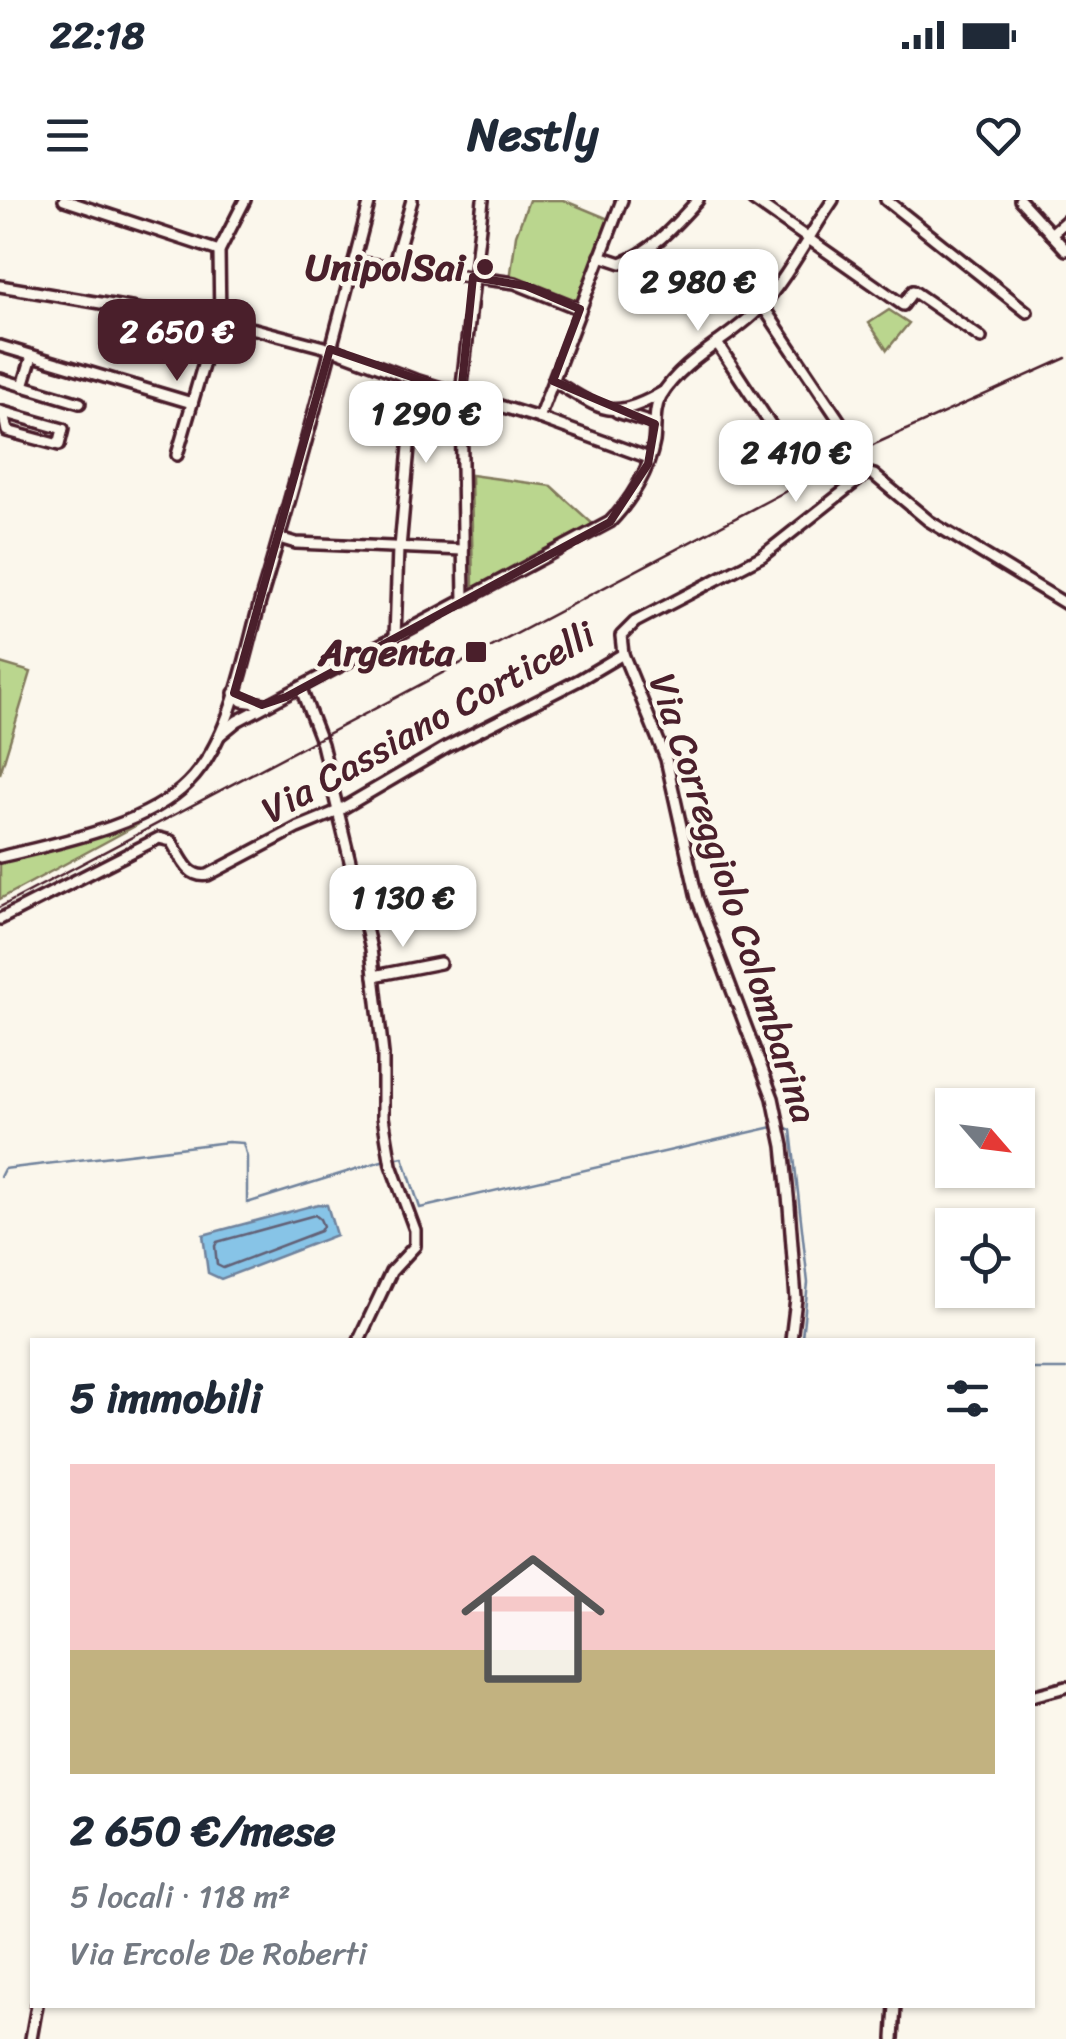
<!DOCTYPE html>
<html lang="it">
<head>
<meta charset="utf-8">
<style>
	:root { --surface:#fff; --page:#f2f2f3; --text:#1f2937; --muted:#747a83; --accent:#4a1f2b }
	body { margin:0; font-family:Sriracha,sans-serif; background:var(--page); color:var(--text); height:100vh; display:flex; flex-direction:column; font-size:38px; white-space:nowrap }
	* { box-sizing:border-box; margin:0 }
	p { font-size:32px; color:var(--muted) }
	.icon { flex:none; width:55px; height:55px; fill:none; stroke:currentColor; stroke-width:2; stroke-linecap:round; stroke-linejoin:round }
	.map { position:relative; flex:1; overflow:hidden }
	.drawer { position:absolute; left:30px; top:1138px; width:1005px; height:670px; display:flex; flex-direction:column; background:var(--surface); border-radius:0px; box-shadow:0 2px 8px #0004 }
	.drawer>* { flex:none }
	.needle { width:65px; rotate:118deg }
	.tools { position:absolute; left:935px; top:888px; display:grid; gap:20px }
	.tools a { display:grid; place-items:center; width:100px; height:100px; border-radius:0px; background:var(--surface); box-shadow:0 2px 8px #0004; font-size:50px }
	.price { position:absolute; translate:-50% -85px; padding:0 22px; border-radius:20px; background:#fff; color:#222; font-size:32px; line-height:65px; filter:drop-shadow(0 2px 5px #0008) }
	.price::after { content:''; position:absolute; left:50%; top:60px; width:30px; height:22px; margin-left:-15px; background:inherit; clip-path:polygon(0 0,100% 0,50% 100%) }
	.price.active { background:var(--accent); color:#fff }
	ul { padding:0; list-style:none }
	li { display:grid; align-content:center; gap:20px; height:530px; padding:0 40px }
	li span { display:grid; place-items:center; height:310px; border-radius:0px; color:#555 }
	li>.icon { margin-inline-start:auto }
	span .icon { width:180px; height:180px; fill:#fffc; stroke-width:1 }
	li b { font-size:42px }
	h2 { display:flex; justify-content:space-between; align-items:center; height:120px; padding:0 40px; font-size:42px }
	.status { display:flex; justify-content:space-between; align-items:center; height:70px; padding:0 50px; background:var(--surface); direction:ltr }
	.status svg { height:28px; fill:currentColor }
	header { display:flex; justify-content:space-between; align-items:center; height:130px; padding:0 40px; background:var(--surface); font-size:45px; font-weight:700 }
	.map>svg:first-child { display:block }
</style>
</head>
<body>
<div class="status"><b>22:18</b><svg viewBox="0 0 49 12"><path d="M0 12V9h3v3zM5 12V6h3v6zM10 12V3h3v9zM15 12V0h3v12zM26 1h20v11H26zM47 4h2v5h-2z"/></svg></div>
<header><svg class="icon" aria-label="menu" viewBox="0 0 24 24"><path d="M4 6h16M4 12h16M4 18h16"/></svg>Nestly<svg class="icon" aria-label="heart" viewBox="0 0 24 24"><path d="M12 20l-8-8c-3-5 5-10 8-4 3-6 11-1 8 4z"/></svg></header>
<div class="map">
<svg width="1066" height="1839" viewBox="0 0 1066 1839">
	<rect width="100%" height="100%" fill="#fbf7ec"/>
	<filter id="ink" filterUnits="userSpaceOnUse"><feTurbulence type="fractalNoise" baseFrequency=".01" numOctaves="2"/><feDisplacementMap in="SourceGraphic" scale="20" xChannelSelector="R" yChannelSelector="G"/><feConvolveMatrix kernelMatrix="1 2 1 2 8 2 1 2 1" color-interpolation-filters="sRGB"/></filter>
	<g filter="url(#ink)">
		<g fill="#bad68e" stroke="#827a5c" stroke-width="2.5">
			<polygon points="529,0 563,0 611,20 578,103 510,80 516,35"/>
			<polygon points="889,110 909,123 887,150 869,123"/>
			<polygon points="471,275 551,286 594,325 473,389"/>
			<polygon points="0,463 31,472 0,574"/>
			<polygon points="139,624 0,699 0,661"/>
		</g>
		<polygon fill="#87c4e7" stroke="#6f829c" stroke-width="2.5" points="318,1004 327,1005 336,1035 221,1079 208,1073 203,1035"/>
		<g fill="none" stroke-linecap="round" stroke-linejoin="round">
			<polygon stroke="#626176" stroke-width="2.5" points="315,1015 320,1019 323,1026 320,1031 223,1068 217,1065 215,1046 217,1042"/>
			<g stroke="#6f829c" stroke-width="2.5">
				<polyline points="781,926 791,930 808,1083 802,1137 816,1140"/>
				<polyline points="393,959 403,957 420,1008 773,927"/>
				<polyline points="0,977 4,969 228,942 243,943 247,957 247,1003 385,960"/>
				<polyline points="1032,1169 1066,1169"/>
			</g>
			<g stroke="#4a1f2b" stroke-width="16">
				<g id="minor">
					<polyline points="64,0 219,51"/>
					<polyline points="753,0 903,105 913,91 981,138"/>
					<polyline points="886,0 1027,112"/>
					<polyline points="1020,0 1066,50"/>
					<polyline points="1051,34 1066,21"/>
					<path d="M600 56 621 63C653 51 675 25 698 0"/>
					<polyline points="354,62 515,83 580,109"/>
					<polyline points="393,67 412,0"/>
					<polyline points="702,67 757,110"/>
					<polyline points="0,86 255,129 335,150 415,180 539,218 649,258"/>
					<polyline points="762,105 843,226"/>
					<polyline points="220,122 219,51 245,0"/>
					<polyline points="717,143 780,239"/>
					<polyline points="0,146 192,203"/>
					<polyline points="0,179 80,203"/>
					<path d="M553 181C602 209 610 223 663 192"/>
					<polyline points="23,186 32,156"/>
					<polyline points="0,211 3,212 63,229 59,245 7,231 3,212"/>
					<polyline points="617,212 655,224"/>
					<polyline points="539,218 622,0"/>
					<polyline points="177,255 216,121"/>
					<polyline points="279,338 296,343 463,350"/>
					<polyline points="400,348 415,180"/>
					<polyline points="464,401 461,194 483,0"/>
					<polyline points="395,438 398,348"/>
					<polyline points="301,489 322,544 371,749 383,854 383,917 391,965 415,1030 415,1046 391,1072 359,1140"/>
					<polyline points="234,493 242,501 265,504"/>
					<path d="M220 535 237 521 610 322C630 302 649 271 654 242 656 227 653 210 661 196 683 159 730 139 759 109 788 77 809 35 833 0"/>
					<path d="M0 657C57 643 146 626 188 583 231 540 244 459 260 402 300 269 335 134 370 0"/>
					<path d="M0 719 159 638 171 641C181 656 187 679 208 675L297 628 336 612 447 547 579 480 623 454"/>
					<polyline points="374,776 440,763"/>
					<polyline points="791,1140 796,1099 789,1006 783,946 773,898 697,698 666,559 623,454 621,436 635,422 762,356 867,273 874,275 929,321 1066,404"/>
					<polyline points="1032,1496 1066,1487"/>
					<polyline points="31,1839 37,1805"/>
					<polyline points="893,1839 895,1805"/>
				</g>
			</g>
			<use href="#minor" stroke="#fbf7ec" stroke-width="9"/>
			<polyline stroke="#4a1f2b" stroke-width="2.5" points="0,707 877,243 1066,158"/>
		</g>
	</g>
	<path fill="none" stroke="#4a1f2b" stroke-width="8" stroke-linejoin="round" d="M473 77 526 86 580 109 553 181 655 224 648 264 610 322 286 497 262 505 234 493 330 149 461 194Z"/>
	<g fill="#4a1f2b" stroke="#fbf7ec" stroke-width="4">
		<circle cx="485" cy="67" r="10"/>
		<rect x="464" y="440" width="24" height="24" rx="5"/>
	</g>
	<g text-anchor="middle" stroke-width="9" stroke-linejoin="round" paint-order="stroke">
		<g font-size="38" font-weight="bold" fill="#4a1f2b" stroke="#fbf7ec" text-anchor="end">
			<text x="465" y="80">UnipolSai</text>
			<text x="454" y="465">Argenta</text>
		</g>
		<g font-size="38" fill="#4a1f2b" stroke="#fbf7ec">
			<text transform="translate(428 522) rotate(-29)" y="13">Via Cassiano Corticelli</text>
			<text transform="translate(734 698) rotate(72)" y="13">Via Correggiolo Colombarina</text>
		</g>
	</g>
</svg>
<div class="tools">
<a><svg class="needle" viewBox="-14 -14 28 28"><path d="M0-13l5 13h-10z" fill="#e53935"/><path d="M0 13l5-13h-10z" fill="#747a83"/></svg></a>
<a><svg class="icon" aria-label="locate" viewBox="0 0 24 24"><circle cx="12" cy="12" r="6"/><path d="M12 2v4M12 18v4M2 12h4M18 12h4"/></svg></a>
</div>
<b class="price" style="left:698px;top:134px">2 980 €</b>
<b class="price active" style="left:177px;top:184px">2 650 €</b>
<b class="price" style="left:426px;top:266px">1 290 €</b>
<b class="price" style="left:796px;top:305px">2 410 €</b>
<b class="price" style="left:403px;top:750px">1 130 €</b>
<section class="drawer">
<h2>5 immobili<svg class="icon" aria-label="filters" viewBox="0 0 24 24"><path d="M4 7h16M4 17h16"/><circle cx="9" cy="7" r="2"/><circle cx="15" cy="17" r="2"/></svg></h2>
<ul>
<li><span style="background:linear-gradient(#f6c9c9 60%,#c2b280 0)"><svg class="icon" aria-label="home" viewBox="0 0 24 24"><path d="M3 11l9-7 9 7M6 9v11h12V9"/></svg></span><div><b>2 650 €/mese</b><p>5 locali · 118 m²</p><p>Via Ercole De Roberti</p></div></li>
</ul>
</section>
</div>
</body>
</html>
